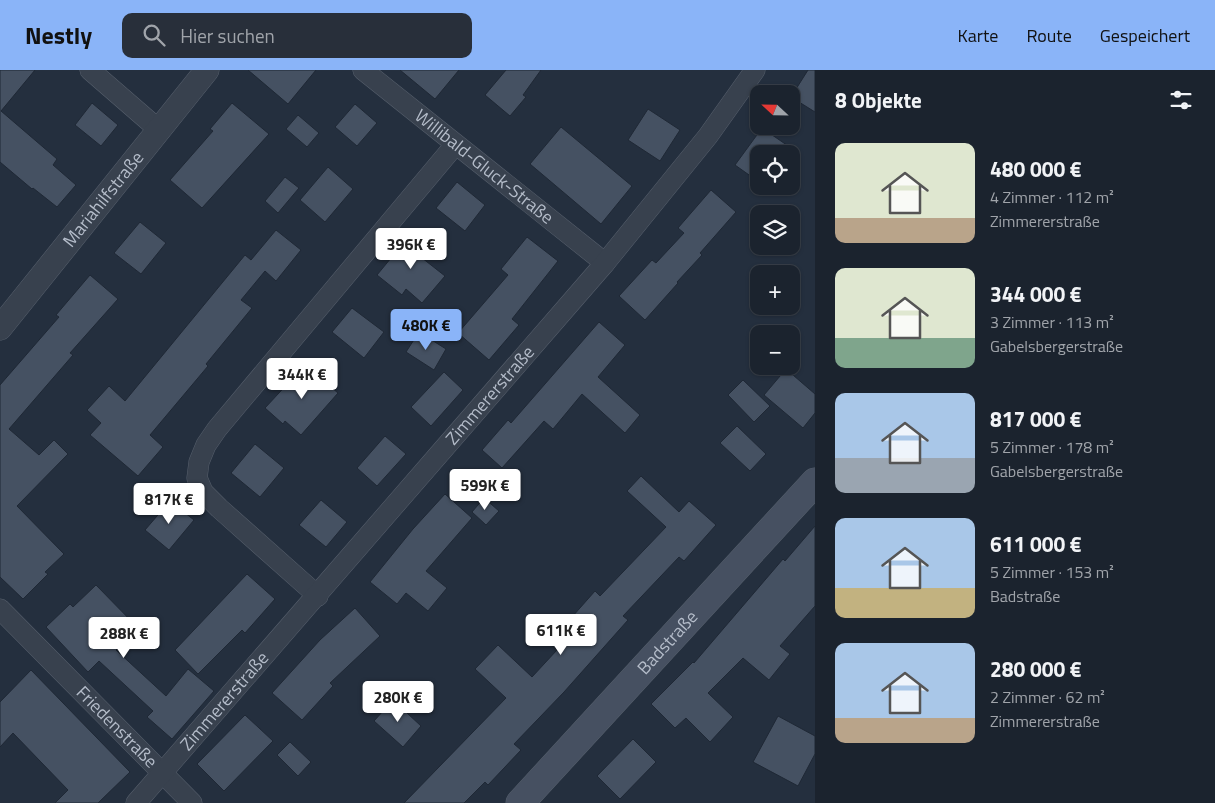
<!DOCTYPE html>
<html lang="de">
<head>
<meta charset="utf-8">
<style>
	:root { --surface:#1b232e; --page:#282f3a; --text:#f1f3f6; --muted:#a0a4aa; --line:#39404a; --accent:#8ab4f8 }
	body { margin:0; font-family:"Titillium Web",sans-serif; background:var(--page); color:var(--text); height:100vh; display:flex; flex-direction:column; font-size:19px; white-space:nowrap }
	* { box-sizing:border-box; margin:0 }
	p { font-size:16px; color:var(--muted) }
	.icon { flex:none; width:28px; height:28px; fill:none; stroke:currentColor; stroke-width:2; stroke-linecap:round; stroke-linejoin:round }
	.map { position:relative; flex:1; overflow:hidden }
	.details { display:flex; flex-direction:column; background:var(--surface); width:400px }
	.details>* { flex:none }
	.needle { width:32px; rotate:292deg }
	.fabs { position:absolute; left:750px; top:15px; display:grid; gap:10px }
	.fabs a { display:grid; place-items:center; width:50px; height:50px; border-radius:10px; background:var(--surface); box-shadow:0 1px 4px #0004,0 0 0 1px var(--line); font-size:25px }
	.price { position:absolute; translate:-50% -42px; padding:0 11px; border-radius:5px; background:#fff; color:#222; font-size:16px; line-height:32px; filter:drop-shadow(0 1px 2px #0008) }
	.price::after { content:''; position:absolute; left:50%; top:30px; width:15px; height:11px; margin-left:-8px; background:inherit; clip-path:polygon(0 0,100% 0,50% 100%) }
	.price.selected { background:var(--accent); color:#111 }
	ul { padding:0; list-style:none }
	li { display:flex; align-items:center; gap:15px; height:125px; padding:0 20px }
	li span { display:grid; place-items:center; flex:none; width:140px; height:100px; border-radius:10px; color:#555 }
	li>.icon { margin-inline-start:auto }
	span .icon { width:60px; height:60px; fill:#fffc; stroke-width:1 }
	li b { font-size:21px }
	h2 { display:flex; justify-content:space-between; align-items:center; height:60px; padding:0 20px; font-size:21px }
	header { display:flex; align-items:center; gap:30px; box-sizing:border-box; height:70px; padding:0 25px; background:var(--accent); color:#111 }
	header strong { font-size:24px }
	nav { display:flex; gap:28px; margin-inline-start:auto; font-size:18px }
	.search { width:350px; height:45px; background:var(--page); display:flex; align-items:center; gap:12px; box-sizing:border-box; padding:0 18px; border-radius:10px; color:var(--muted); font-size:19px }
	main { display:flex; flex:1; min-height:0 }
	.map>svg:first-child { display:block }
</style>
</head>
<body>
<header>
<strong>Nestly</strong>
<div class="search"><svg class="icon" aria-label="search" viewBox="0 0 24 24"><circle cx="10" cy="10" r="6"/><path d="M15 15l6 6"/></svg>Hier suchen</div>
<nav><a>Karte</a><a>Route</a><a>Gespeichert</a></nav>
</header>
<main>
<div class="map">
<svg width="815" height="733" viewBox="0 0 815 733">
	<rect width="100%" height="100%" fill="#242f3e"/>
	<g fill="#455162" stroke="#1f2835">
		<polygon points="0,0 35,0 1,41 57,89 53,95 76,115 57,137 33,118 32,119 0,92"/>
		<polygon points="248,0 316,0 288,34"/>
		<polygon points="400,0 459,0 435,29"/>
		<polygon points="506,0 541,0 523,25 526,27 510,46 485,25"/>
		<polygon points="808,0 815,0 815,42 791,27"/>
		<polygon points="92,33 118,55 101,76 75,55"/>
		<polygon points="232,33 269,64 202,138 170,110 213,61 210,59"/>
		<polygon points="355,34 377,53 357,76 335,57"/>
		<polygon points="648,39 680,60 660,91 628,70"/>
		<polygon points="298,45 319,63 307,77 286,59"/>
		<polygon points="561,57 632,116 601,154 530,94"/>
		<polygon points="762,58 794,80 791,84 759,84 759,112 735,95"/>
		<polygon points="328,97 353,119 325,152 300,130"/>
		<polygon points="285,107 299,118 278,143 265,131"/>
		<polygon points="457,112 485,135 465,161 436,138"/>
		<polygon points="711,120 736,142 700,183 702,185 677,212 678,213 645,250 619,226 652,190 656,193 684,163 678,158"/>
		<polygon points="140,152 166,173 141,204 114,183"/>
		<polygon points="415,159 428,170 417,184 445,206 422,233 406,219 402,225 377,205"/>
		<polygon points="276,160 301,180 276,211 265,201 241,230 252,238 206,294 208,296 150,365 163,377 138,406 90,365 101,353 87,340 109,316 125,331 245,185 251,190"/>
		<polygon points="527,167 558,191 512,249 519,255 489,290 458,263 508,205 501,199"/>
		<polygon points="90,205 118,229 70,283 73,285 9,359 39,385 54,370 68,384 17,436 64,484 45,502 48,504 23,529 0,507 0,315 59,247 56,245"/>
		<polygon points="352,238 384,262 364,288 332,262"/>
		<polygon points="599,252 625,275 598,307 640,345 625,363 582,324 553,359 544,351 502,398 482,380 508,350 511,353"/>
		<polygon points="419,262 446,279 434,300 406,282"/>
		<polygon points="305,295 338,323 301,365 285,351 283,354 265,338"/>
		<polygon points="786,299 815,324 815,343 803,358 764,325"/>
		<polygon points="444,302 463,320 431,356 411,337"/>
		<polygon points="743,310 770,336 754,352 728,325"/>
		<polygon points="737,356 766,384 750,401 720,373"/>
		<polygon points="385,366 406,384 377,416 357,398"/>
		<polygon points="255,374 284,398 260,427 231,403"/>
		<polygon points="641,406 679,442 689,431 716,455 684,491 679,487 623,546 628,550 564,622 514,674 521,680 488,715 485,712 464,733 404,733 506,628 475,599 498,575 532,607 557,580 549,573 595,521 600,526 666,457 627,421"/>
		<polygon points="445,424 472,448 426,501 447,518 428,541 406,523 397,534 370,512 413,459"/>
		<polygon points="484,428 499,441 486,455 472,442"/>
		<polygon points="321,430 347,452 326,477 299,455"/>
		<polygon points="170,431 194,450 169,480 145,460"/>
		<polygon points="815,456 815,536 780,576 790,584 769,610 743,588 708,623 733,647 710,672 686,648 675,658 651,634 693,592 694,593 783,489 785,491"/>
		<polygon points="247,504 275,529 245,563 242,560 198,604 175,580"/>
		<polygon points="96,515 138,558 116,580 166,626 188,599 214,621 172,669 147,647 153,641 99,591 88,602 46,557 70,534 73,537"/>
		<polygon points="355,538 380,566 330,613 333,616 302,650 272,623 320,570"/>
		<polygon points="31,600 130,702 98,733 55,733 68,720 13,663 0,677 0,632"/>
		<polygon points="393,630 421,656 403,677 374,651"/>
		<polygon points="245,645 273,671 224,721 197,694"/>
		<polygon points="778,646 815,666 815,684 798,716 753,692"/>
		<polygon points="633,669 656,692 620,729 597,706"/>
		<polygon points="290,672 311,692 298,706 277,685"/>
	</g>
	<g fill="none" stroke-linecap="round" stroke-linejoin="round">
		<g stroke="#565f6c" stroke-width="21">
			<g id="minor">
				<polyline points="90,0 158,59"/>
				<path id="s1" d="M363 0 605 193"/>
				<polyline points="318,526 219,438 203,422 197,408 199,392 206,375 217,359 455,75"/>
				<path id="s2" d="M0 539 192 733"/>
				<path id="s3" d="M136 733 605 193 708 66 755 0"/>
			</g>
		</g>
		<g stroke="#565f6c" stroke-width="25">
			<g id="tertiary">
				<path id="s4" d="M0 258 207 0"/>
			</g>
		</g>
		<g stroke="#565f6c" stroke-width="29">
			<g id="secondary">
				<path id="s5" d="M520 733 815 412"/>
			</g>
		</g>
		<use href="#minor" stroke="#38414e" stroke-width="20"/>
		<use href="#tertiary" stroke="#38414e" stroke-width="24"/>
		<use href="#secondary" stroke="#465061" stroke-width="28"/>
	</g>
	<g text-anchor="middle" stroke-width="4" stroke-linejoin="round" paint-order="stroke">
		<g font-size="18" fill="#b4bcc9" stroke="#1d2633">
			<text dy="6" stroke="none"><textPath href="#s1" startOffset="155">Willibald-Gluck-Straße</textPath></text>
			<text dy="6" stroke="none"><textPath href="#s4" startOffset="165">Mariahilfstraße</textPath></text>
			<text dy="6" stroke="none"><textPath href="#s3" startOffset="540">Zimmererstraße</textPath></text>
			<text dy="6" stroke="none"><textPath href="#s5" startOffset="218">Badstraße</textPath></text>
			<text dy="6" stroke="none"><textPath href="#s3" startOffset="135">Zimmererstraße</textPath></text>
			<text dy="6" stroke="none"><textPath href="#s2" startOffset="166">Friedenstraße</textPath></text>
		</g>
	</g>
</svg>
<div class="fabs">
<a><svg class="needle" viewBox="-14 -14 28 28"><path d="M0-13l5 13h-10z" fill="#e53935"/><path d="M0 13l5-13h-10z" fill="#a0a4aa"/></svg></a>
<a><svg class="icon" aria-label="locate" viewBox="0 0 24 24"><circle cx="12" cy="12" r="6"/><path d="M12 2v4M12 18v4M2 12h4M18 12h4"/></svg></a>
<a><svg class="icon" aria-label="layers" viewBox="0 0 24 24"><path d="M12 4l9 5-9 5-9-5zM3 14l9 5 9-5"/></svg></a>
<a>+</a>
<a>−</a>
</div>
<b class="price" style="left:411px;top:200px">396K €</b>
<b class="price selected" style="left:426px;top:281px">480K €</b>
<b class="price" style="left:302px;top:330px">344K €</b>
<b class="price" style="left:485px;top:441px">599K €</b>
<b class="price" style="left:169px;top:455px">817K €</b>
<b class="price" style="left:561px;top:586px">611K €</b>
<b class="price" style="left:124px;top:589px">288K €</b>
<b class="price" style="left:398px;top:653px">280K €</b>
</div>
<section class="details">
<h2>8 Objekte<svg class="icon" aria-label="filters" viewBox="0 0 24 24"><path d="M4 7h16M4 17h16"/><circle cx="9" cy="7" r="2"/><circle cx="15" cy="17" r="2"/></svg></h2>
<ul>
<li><span style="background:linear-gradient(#dfe7d0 75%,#b9a48a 0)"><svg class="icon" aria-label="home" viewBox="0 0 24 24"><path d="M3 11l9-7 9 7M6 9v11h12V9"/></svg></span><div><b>480 000 €</b><p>4 Zimmer · 112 m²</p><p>Zimmererstraße</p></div></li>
<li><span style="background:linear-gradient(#dfe7d0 70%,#7fa58c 0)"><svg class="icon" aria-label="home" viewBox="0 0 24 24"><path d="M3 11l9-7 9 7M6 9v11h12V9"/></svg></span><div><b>344 000 €</b><p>3 Zimmer · 113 m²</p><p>Gabelsbergerstraße</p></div></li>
<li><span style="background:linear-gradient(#a9c7e8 65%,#9aa5b1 0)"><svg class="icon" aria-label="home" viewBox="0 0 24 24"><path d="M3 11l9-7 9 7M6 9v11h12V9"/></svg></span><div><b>817 000 €</b><p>5 Zimmer · 178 m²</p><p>Gabelsbergerstraße</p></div></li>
<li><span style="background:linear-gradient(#a9c7e8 70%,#c2b280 0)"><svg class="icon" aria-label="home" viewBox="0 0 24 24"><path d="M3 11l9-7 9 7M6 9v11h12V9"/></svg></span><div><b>611 000 €</b><p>5 Zimmer · 153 m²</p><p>Badstraße</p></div></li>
<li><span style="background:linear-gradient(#a9c7e8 75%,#b9a48a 0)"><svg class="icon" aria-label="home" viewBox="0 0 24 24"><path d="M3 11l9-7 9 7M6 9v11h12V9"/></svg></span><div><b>280 000 €</b><p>2 Zimmer · 62 m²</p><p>Zimmererstraße</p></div></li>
</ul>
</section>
</main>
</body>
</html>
